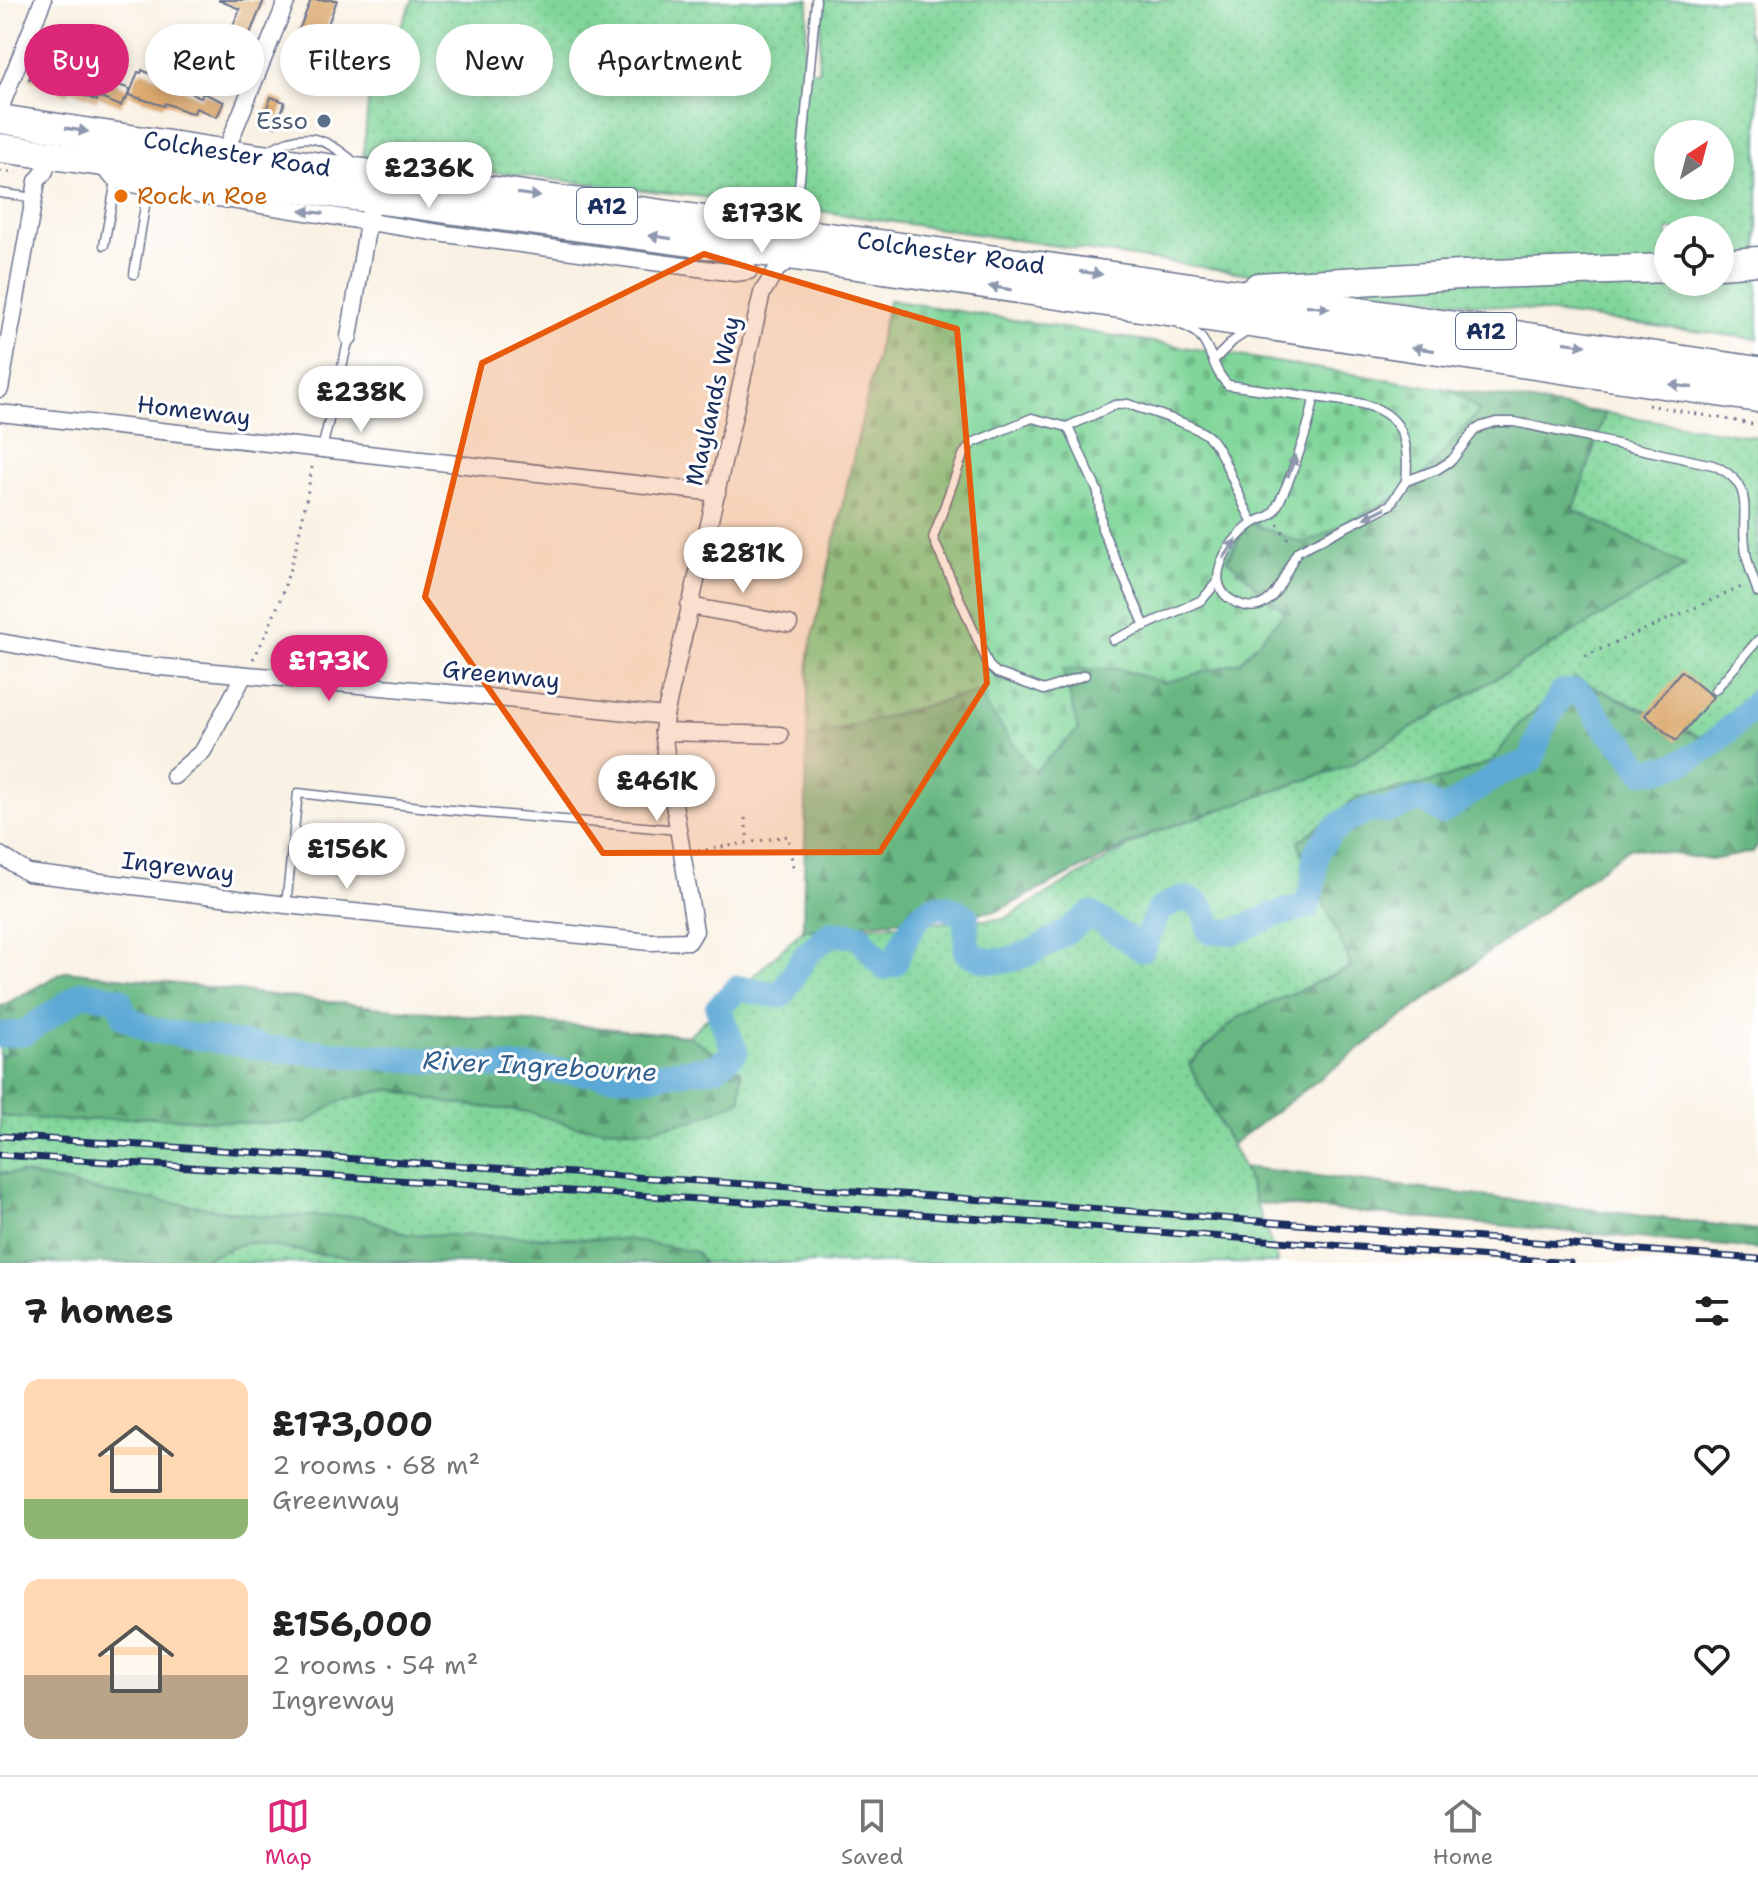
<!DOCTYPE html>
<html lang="en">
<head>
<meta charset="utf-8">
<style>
	:root { --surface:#fff; --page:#f2f2f2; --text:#222; --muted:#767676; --line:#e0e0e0; --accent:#db2777 }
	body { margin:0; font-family:"Shantell Sans",sans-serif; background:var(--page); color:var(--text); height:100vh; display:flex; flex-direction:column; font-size:30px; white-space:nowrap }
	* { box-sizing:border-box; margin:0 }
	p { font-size:26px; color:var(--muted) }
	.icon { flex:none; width:44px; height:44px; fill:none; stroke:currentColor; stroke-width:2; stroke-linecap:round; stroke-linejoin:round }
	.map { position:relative; height:1263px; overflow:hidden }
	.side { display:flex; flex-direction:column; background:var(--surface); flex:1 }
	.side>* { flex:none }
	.hud { position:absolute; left:24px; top:24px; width:800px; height:72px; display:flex; gap:16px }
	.needle { width:52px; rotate:36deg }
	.fabs { position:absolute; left:1654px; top:120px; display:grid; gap:16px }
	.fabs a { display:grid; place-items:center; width:80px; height:80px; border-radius:50%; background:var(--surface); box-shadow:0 4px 12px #0003; font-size:40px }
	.price { position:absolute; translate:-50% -68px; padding:0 18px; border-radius:28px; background:#fff; color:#222; font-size:26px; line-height:52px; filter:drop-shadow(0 2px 4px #0008) }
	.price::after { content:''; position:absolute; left:50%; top:48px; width:24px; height:18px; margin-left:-12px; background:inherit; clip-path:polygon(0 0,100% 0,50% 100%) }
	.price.on { background:var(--accent); color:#fff }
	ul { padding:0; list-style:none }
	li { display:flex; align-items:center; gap:24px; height:200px; padding:0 24px }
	li span { display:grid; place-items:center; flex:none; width:224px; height:160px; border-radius:16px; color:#555 }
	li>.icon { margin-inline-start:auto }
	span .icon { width:96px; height:96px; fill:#fffc; stroke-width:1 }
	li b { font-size:34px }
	h2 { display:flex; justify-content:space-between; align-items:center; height:96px; padding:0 24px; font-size:34px }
	.chip { padding:0 28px; border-radius:36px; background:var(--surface); box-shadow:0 4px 12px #0003; font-size:28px; line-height:72px }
	.chip.on { background:var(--accent); color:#fff }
	.menu { display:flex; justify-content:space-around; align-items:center; height:112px; border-top:2px solid var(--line); background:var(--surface); font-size:22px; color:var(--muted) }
	.menu a { display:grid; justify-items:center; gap:4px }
	.menu .on { color:var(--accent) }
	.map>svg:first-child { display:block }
</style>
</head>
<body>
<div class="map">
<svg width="1758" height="1263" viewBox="0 0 1758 1263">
	<defs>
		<pattern id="grass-dots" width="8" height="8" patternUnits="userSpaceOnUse" patternTransform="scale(2)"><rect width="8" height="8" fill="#80d69a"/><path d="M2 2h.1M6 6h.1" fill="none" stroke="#6eb887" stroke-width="1.8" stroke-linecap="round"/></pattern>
		<pattern id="forest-firs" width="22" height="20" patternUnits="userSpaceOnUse" patternTransform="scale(2)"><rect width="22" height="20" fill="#68b782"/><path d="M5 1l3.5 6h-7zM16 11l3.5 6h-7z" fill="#55956e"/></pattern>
		<pattern id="cemetery-stones" width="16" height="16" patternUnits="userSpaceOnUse" patternTransform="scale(2)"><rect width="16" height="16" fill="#80d69a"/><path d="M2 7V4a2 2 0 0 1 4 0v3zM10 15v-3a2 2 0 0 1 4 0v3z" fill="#6eb887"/></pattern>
	</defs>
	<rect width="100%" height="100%" fill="#fff"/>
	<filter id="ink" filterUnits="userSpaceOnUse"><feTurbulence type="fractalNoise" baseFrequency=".0125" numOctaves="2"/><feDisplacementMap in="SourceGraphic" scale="16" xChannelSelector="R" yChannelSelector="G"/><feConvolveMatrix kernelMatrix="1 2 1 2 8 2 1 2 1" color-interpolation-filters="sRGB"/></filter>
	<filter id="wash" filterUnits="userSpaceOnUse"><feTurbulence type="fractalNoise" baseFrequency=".006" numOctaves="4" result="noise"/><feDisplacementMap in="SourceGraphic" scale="32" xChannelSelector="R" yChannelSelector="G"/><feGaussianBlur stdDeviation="1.8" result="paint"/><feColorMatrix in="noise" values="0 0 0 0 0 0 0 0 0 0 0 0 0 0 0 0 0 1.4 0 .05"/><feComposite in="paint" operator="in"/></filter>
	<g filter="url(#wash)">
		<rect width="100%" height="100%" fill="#f9f1e3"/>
		<g fill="url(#grass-dots)" stroke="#4e827c" stroke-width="2" fill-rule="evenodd">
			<path d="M413 0H809L803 69 818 71 823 0H1745L1747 31 1758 55V339L1304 282 805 209 363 157 369 93ZM1668 134H1720V186H1668ZM1668 230H1720V282H1668Z"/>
			<polygon points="1605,413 1758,437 1758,702 1700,737 1637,706 1520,723 1492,762 1430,783 1367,795 1352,967 1237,1018 1189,1064 1243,1167 1278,1263 0,1263 0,1007 66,971 381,1008 688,1036 803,930 1004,919 1152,833 1349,765 1685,566 1574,510"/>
		</g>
		<g fill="url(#forest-firs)" stroke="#427370" stroke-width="2">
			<polygon points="1452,390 1605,413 1574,510 1686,566 1349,765 1152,833 997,911 803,930 807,738 1062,669 1120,669 1164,682 1248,522 1479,411"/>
			<polygon points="1575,678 1700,737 1758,702 1758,845 1753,852 1711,860 1630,847 1231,1145 1189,1064 1237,1018 1352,967 1298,842 1358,797 1430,783 1492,762 1520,723"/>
			<polygon points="66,971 374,1007 689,1036 741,1071 741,1100 694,1120 646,1130 576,1127 528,1112 447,1103 390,1089 340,1101 305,1123 254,1123 151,1117 69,1121 0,1116 0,1057 7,1053 0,1021 0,1007"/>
			<polygon points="1243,1167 1758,1230 1758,1249 1256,1203"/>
			<polygon points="0,1173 25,1174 104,1192 261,1216 362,1216 406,1234 633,1240 696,1252 704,1263 421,1263 316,1254 247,1242 206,1258 206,1263 0,1263"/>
		</g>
		<polygon fill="url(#cemetery-stones)" stroke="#4e827c" stroke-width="2" points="889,300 1452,390 1479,411 1411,490 1305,544 1247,522 1227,559 1285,612 1240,662 1164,683 1120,669 1063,669 1078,730 1034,772 976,692 807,738 809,654"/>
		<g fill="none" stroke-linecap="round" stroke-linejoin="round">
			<path stroke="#5ca9d5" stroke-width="26" d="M0 1035 24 1033 83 993 119 999 125 1017 151 1030 273 1049 639 1077 717 1067 735 1052 718 1008 738 988 781 996 805 956 831 933 859 936 884 967 894 964C908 932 924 886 966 917L967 953C974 955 983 960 990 961 1023 965 1066 932 1091 914L1142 949 1159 910 1180 899C1200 899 1209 912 1209 931L1234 932 1274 915 1307 906 1314 879 1316 852 1331 832 1348 819 1369 810H1389L1415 800 1426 801 1442 812 1502 772 1531 761 1542 727 1563 692H1577L1586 699 1608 731 1626 747 1643 771C1691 770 1726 734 1758 701"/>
		</g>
		<g id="blocks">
			<g fill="#dba96e">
				<polygon points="218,0 264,0 237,65 228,61 227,65 207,56 220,26 231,30 240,9"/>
				<polygon points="311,0 337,0 323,38 318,35 310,54 292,47"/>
				<polygon points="37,58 80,71 81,68 89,71 92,64 109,71 105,80 130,89 126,100 124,99 121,106 98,97 97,101 70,90 68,95 29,79"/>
				<polygon points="142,70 201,98 203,93 224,102 217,117 196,108 194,113 188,112 165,103 164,106 129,95 138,72 141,73"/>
				<polygon points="271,97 285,102 276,127 262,121"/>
				<polygon points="1681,671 1713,697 1676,741 1645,715"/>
			</g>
		</g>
	</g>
	<g filter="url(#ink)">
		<use href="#blocks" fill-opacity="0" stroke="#69738d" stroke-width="2"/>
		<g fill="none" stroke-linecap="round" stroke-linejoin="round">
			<g stroke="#69738d" stroke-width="11">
				<g id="service">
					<path d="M268 151C303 129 326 137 355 163"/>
					<polyline points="0,193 34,198"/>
					<polyline points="793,226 800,178 816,0"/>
					<polyline points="104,245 115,186 119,182"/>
					<polyline points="134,274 148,187"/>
					<path d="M1181 325C1214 335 1208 367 1228 385L1358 403C1403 412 1410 440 1406 481"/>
					<polyline points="1215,359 1233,341 1248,331"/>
					<path d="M1314 397C1311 424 1289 484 1276 508 1270 520 1261 517 1252 524 1225 543 1197 590 1242 605 1276 616 1284 570 1298 551L1390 505 1406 481 1438 469 1452 460 1474 431 1482 426 1496 422H1515L1713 465C1756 484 1741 508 1745 545 1746 562 1753 577 1758 593"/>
					<polyline points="1068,427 1098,492 1102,529 1145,626"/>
					<polyline points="322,449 349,338"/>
					<polyline points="1113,640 1202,600 1217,582"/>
					<path d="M1085 675 1044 690 997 673 989 666 933 538 963 455 972 443 1032 418 1067 427 1115 405 1128 404C1147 411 1198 425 1210 438 1226 455 1238 499 1253 522"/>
					<polyline points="1715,690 1758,640"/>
					<polyline points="286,905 298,793 429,808 678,830"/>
				</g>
			</g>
			<g stroke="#69738d" stroke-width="19">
				<g id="minor">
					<polyline points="4,122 0,119 3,101 43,0"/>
					<polyline points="225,153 287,0"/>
					<path d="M100 162C111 182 127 183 148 187L446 234 735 273 749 271"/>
					<polyline points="349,337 370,211"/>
					<polyline points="0,389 37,181 45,171 47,161 39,151"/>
					<polyline points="0,413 717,493"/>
					<polyline points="689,606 789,624"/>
					<polyline points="0,642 117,663 470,695 665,716"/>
					<polyline points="663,732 780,735"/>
					<polyline points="174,776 203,751 244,675"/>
					<polyline points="0,855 28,873 286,905 650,942 689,941 695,931 670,780 663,732 665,716 762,293 777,269 794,257"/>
				</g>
			</g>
			<g stroke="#69738d" stroke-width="31">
				<g id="trunk">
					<polyline points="0,119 248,157 1163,283 1758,371"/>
					<polyline points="0,148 795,256 1758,398"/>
					<polyline points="1720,264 1758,261"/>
					<polyline points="1258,287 1461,275 1668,268"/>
				</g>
			</g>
			<g stroke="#69738d" stroke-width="3" stroke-dasharray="2 6" stroke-linecap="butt">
				<polyline points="0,171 16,173"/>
				<polyline points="1648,405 1758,425"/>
				<polyline points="1278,524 1291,544"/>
				<polyline points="1585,656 1746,585"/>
				<path d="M253 659C287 599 302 529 313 461"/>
				<polyline points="745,818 748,842"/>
				<polyline points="698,851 788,836 794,872"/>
			</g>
			<use href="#service" stroke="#fff" stroke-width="8"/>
			<use href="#minor" stroke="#fff" stroke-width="16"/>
			<use href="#trunk" stroke="#fff" stroke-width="28"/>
			<g stroke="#1b2f5e" stroke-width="7">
				<g id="rail">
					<polyline points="0,1136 931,1196 1758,1259"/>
					<polyline points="0,1155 810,1206 1570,1263"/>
				</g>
			</g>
			<use href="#rail" stroke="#fff" stroke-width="4" stroke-dasharray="12" stroke-linecap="butt"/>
		</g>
		<defs><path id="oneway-solid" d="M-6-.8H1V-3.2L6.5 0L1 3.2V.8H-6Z" transform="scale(2)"/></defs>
		<g fill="#8d97ae">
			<use href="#oneway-solid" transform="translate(77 130) rotate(9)"/>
			<use href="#oneway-solid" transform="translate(529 195) rotate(8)"/>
			<use href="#oneway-solid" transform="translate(312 212) rotate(-173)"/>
			<use href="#oneway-solid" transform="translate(660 237) rotate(-172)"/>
			<use href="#oneway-solid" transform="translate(1091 273) rotate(8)"/>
			<use href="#oneway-solid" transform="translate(1000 288) rotate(-171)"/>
			<use href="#oneway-solid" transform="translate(1318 307) rotate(8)"/>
			<use href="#oneway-solid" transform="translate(1575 344) rotate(8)"/>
			<use href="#oneway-solid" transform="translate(1423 349) rotate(-172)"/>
			<use href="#oneway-solid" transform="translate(1681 386) rotate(-172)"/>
			<use href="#oneway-solid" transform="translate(1292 466) rotate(-69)"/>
			<use href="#oneway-solid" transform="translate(1375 513) rotate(154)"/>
			<use href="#oneway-solid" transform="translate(1230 549) rotate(-55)"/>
		</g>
	</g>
	<path fill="#e8590c" fill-opacity="0.2" stroke="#e8590c" stroke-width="6" stroke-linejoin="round" d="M704 254 957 329 987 683 880 852 603 853 425 597 482 363Z"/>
	<circle fill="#5c6f8a" stroke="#fff" stroke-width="3" cx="324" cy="121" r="8"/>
	<circle fill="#e8710a" stroke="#fff" stroke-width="3" cx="121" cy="196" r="8"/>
	<g text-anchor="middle" stroke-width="6" stroke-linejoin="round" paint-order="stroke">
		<g fill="#fff" stroke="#5f6d8e" stroke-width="2">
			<rect x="577" y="188" width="60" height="36" rx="6"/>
			<rect x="1456" y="313" width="60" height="36" rx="6"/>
		</g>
		<g font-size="22" font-weight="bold" fill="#1b2f5e">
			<text x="607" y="214">A12</text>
			<text x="1486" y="339">A12</text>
		</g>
		<g font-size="24" fill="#4e5e75" stroke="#fff" text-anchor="end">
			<text x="308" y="129">Esso</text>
		</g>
		<g font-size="24" fill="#1b2f5e" stroke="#fff">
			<text transform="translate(237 154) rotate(9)" y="8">Colchester Road</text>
			<text transform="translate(951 253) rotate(8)" y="8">Colchester Road</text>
			<text transform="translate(713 401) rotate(-77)" y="8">Maylands Way</text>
			<text transform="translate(194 411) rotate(7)" y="8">Homeway</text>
			<text transform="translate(501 675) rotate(6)" y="8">Greenway</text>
			<text transform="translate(178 867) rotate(7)" y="8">Ingreway</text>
		</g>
		<g font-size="24" fill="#c56008" stroke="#fff" text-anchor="start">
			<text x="137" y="204">Rock n Roe</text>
		</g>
		<g font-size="26" font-style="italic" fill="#35608e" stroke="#fff">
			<text transform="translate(540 1066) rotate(3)" y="9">River Ingrebourne</text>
		</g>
	</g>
</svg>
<div class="fabs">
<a><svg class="needle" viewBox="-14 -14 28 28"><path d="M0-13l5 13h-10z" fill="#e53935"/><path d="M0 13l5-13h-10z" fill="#767676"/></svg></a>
<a><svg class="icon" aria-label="locate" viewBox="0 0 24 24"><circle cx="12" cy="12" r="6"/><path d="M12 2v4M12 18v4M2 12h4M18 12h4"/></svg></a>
</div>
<b class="price" style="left:429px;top:210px">£236K</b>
<b class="price" style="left:762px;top:255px">£173K</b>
<b class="price" style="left:361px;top:434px">£238K</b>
<b class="price" style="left:743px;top:595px">£281K</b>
<b class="price on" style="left:329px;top:703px">£173K</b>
<b class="price" style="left:657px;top:823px">£461K</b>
<b class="price" style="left:347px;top:891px">£156K</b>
<div class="hud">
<a class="chip on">Buy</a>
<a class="chip">Rent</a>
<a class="chip">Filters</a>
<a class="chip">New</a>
<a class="chip">Apartment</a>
</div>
</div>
<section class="side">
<h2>7 homes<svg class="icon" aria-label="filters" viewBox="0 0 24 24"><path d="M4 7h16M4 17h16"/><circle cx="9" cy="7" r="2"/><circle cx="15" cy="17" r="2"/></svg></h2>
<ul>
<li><span style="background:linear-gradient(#ffd9b3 75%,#8fb573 0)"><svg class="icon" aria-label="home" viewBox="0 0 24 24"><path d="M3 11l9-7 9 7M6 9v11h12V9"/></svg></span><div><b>£173,000</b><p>2 rooms · 68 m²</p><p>Greenway</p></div><svg class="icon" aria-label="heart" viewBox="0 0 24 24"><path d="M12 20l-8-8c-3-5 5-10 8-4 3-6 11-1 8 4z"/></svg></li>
<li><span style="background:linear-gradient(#ffd9b3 60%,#b9a48a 0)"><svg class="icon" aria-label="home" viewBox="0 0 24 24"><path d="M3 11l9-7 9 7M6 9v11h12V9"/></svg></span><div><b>£156,000</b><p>2 rooms · 54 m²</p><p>Ingreway</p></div><svg class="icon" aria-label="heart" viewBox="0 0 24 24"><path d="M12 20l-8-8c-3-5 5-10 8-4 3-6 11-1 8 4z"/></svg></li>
</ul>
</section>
<nav class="menu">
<a class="on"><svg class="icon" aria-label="map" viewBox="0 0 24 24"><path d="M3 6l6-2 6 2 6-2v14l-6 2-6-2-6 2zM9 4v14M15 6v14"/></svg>Map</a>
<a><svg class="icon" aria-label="saved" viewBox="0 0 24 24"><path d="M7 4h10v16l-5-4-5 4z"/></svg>Saved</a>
<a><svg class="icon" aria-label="home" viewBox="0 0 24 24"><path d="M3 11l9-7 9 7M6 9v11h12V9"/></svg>Home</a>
</nav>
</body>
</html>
